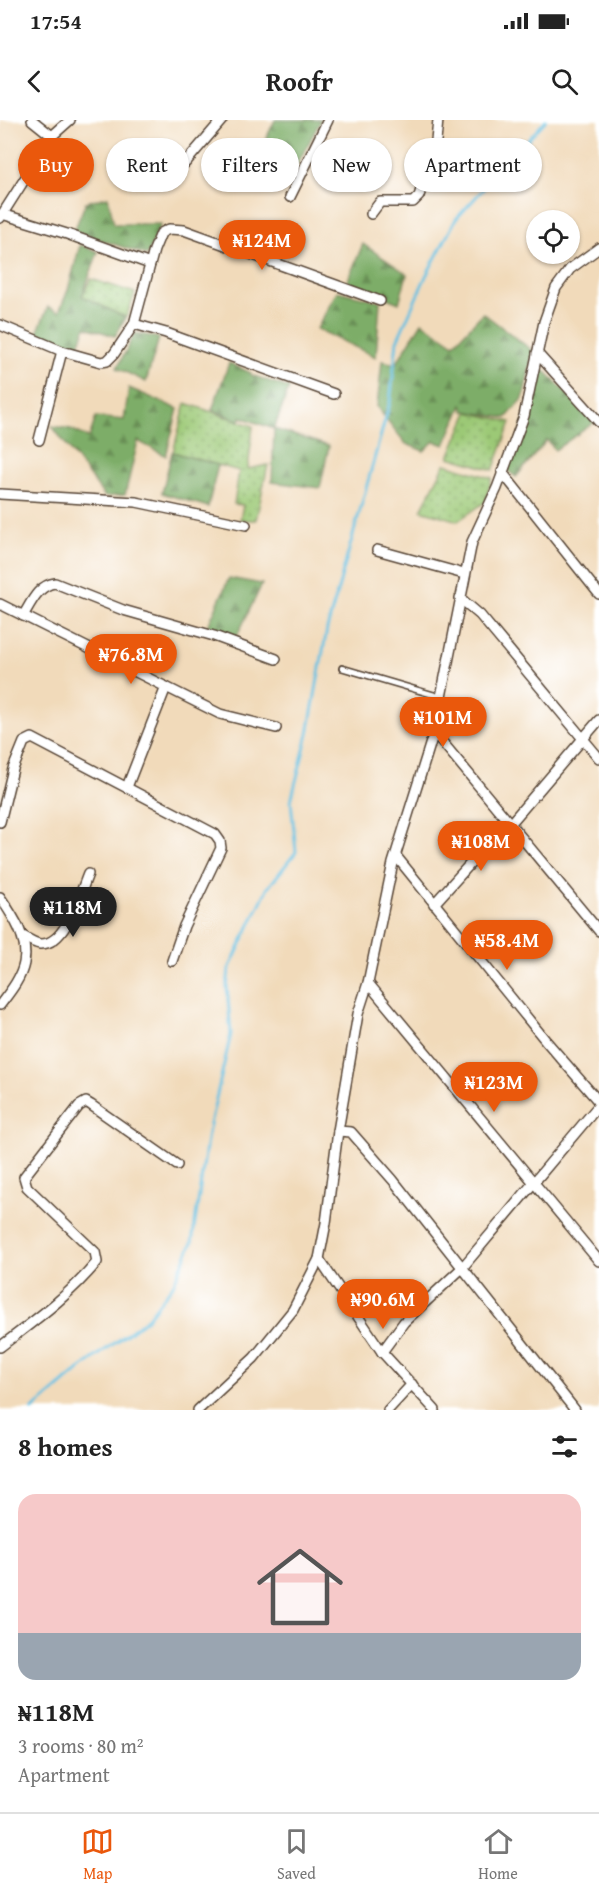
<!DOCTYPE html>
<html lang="en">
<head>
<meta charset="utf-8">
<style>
	:root { --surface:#fff; --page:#f6f6f6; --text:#222; --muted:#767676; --line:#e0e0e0; --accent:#ea580c }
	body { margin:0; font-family:"Gentium Book Plus",serif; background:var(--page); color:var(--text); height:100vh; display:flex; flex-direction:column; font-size:22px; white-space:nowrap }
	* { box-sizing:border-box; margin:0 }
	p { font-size:20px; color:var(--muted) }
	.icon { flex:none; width:33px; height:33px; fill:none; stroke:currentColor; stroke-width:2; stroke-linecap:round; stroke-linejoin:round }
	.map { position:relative; height:1290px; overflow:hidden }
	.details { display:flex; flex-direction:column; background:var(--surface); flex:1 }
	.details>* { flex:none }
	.banner { position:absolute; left:18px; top:18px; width:564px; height:54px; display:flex; gap:12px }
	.buttons { position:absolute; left:526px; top:90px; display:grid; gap:12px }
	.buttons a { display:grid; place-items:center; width:54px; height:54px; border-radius:50%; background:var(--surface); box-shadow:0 2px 4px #0004; font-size:30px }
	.price { position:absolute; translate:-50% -51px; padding:0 14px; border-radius:21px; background:var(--accent); color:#fff; font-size:20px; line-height:39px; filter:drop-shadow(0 2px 3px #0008) }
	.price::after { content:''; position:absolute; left:50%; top:36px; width:18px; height:14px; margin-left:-9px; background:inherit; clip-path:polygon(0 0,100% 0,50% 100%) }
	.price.active { background:#222; color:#fff }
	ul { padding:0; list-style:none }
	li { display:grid; align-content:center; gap:12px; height:318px; padding:0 18px }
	li span { display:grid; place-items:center; height:186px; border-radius:18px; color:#555 }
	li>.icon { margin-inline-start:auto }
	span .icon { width:108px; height:108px; fill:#fffc; stroke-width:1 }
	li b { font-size:26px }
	h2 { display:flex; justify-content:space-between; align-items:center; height:72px; padding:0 18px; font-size:26px }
	.chip { padding:0 21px; border-radius:27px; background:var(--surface); box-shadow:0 2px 4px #0004; font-size:21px; line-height:54px }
	.chip.active { background:var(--accent); color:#fff }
	.status { display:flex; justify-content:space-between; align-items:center; height:42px; padding:0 30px; background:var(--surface); direction:ltr }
	.status svg { height:16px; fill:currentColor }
	header { display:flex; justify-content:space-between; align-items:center; height:78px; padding:0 18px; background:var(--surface); font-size:27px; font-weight:700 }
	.tabs { display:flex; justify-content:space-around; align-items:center; height:84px; border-top:2px solid var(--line); background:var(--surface); font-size:16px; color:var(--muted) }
	.tabs a { display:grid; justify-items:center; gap:3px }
	.tabs .active { color:var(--accent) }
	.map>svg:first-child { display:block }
</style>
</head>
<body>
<div class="status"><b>17:54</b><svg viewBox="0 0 49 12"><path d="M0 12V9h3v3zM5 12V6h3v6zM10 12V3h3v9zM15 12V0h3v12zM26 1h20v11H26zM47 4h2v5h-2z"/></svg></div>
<header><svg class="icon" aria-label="back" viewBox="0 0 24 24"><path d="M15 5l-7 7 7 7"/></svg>Roofr<svg class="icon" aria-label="search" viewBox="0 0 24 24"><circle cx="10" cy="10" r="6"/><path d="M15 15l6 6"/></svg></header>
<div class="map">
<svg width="599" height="1290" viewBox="0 0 599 1290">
	<defs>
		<pattern id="grass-dots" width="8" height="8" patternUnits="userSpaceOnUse" patternTransform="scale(1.5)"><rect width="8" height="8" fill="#9cc976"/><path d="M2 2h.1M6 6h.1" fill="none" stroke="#80a360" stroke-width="1.8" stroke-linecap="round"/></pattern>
		<pattern id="forest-firs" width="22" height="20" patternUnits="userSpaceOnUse" patternTransform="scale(1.5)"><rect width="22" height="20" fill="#7dad67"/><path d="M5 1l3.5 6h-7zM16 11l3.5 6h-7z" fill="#688d54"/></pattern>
	</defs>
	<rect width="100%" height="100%" fill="#fff"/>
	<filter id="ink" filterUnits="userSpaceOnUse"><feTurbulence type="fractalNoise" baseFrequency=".0167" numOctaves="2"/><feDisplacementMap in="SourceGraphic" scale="12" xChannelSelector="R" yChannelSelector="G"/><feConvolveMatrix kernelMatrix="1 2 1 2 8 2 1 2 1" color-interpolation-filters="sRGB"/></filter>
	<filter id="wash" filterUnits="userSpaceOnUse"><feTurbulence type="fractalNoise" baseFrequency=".008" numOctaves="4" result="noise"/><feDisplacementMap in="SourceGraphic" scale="24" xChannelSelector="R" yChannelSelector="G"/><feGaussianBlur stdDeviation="1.35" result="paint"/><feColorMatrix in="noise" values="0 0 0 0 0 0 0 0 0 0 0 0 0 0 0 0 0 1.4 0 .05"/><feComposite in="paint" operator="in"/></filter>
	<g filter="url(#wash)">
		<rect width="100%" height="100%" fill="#f1daba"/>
		<g fill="url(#grass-dots)" stroke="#6c7a4a" stroke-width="1.5">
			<polygon points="91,159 135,173 126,198 82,176"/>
			<polygon points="186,283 253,306 248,349 268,345 256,400 240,400 243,385 234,384 239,351 173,332"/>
			<polygon points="468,292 511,302 493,350 449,337"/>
			<polygon points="445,344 492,358 485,382 458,401 421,390"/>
		</g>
		<g fill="url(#forest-firs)" stroke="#5c6c42" stroke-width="1.5">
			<polygon points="275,0 321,0 283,71 249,54"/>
			<polygon points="108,77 114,104 161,104 147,135 74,111 86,82"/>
			<polygon points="363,124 407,154 399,183 347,162"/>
			<polygon points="80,125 98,132 82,176 126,198 115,216 86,207 77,229 37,213 48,187 59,192 68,170"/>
			<polygon points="337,171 380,181 376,237 317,209"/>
			<polygon points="483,193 533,231 523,279 506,298 464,291 462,285 445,325 434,321 424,331 406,324 377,287 382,241 396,244 422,202 454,224"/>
			<polygon points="135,213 159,218 146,262 117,248"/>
			<polygon points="229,243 251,253 251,255 289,268 274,309 329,326 320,368 272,362 274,309 241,297 240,301 212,290"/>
			<polygon points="542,248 595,302 555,330 547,320 516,357 507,350"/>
			<polygon points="129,268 178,289 166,336 138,321 125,375 105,377 52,306 71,309 89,318 96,297 124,300"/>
			<polygon points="172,332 218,345 208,387 162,373"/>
			<polygon points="229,458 262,464 236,518 207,508"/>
		</g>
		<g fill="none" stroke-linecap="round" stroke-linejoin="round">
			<polyline stroke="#63c0e1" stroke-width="3" points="32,1290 86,1244 146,1200 173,1165 192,1123 208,1013 231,914 227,867 229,849 267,769 296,732 291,681 308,614 327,509 390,282 397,221 426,156 456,99 546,0"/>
		</g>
	</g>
	<g filter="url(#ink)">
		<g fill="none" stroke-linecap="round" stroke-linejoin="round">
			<g stroke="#564435" stroke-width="8">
				<polyline id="service" points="342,548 441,577"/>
			</g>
			<g stroke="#564435" stroke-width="12">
				<g id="minor">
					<polyline points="32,0 52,16"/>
					<polyline points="185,43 222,0"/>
					<polyline points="290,77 328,0"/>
					<polyline points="2,94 67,114 150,144"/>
					<polyline points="371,94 380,82 413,82 419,76 436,21 438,0"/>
					<polyline points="0,98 52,16 70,0"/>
					<polyline points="134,204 166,213 334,274"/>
					<polyline points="0,205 62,231 101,242 107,241 114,234 134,204 154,130 161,113 169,109 184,110 380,181"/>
					<polyline points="537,233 599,302"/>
					<polyline points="39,320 62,231"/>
					<polyline points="502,352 599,474"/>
					<polyline points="0,374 136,382 246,405"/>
					<polyline points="377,430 464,454"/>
					<polyline points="460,478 480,495 599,638"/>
					<polyline points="0,484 220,594 276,608"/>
					<path d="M23 496C31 483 38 465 55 463L123 490 214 516 276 539"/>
					<polyline points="434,612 599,811"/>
					<polyline points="127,667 166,567"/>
					<polyline points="0,702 13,649 24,622 32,618 215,714 220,721 221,728 184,806 172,841"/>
					<polyline points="510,704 599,600"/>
					<polyline points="396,736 546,921 599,982"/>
					<path d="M0 777C13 796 29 819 24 843 21 859 9 873 0 885"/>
					<polyline points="434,784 508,702"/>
					<path d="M23 816C28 819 34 823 40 824 66 826 80 773 88 754"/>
					<polyline points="368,863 599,1141"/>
					<polyline points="338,1011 351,1012 393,1060 575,1290"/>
					<polyline points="319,1139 382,1232 435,1290"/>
					<path d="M0 1227C35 1200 69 1176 97 1142L95 1132 27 1067 24 1057 79 986 86 982 91 985 177 1045"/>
					<polyline points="382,1232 404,1202 462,1148 599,985"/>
					<polyline points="198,1290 254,1238 293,1190 319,1139 326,1103 338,1011 358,894 368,863 393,743 434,612 472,422 497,368 524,296 544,202 556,168 570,149 599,128"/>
					<polyline points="388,1290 412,1264"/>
				</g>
			</g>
			<use href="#service" stroke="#fff" stroke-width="4.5"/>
			<use href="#minor" stroke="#fff" stroke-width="9"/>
		</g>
	</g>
</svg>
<div class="buttons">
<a><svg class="icon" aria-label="locate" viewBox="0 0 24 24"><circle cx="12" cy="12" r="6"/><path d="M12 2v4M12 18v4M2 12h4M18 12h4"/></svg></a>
</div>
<b class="price" style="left:262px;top:151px">₦124M</b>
<b class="price" style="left:131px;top:565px">₦76.8M</b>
<b class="price" style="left:443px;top:628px">₦101M</b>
<b class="price" style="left:481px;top:752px">₦108M</b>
<b class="price active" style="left:73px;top:818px">₦118M</b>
<b class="price" style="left:507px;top:851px">₦58.4M</b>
<b class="price" style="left:494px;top:993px">₦123M</b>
<b class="price" style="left:383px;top:1210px">₦90.6M</b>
<div class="banner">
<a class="chip active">Buy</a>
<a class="chip">Rent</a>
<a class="chip">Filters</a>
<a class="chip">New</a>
<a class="chip">Apartment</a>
</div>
</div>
<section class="details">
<h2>8 homes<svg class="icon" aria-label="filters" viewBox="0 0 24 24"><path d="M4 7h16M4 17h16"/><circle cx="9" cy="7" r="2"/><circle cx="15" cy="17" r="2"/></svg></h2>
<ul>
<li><span style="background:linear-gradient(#f6c9c9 75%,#9aa5b1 0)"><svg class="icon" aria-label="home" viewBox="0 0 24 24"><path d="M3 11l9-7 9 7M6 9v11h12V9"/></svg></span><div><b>₦118M</b><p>3 rooms · 80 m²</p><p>Apartment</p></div></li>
</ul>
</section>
<nav class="tabs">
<a class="active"><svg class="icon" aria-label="map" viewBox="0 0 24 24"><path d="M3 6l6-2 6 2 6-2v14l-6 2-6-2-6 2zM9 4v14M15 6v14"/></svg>Map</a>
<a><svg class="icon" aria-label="saved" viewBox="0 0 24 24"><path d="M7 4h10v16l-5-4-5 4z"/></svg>Saved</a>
<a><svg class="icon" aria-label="home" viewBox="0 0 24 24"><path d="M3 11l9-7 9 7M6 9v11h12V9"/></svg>Home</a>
</nav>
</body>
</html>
